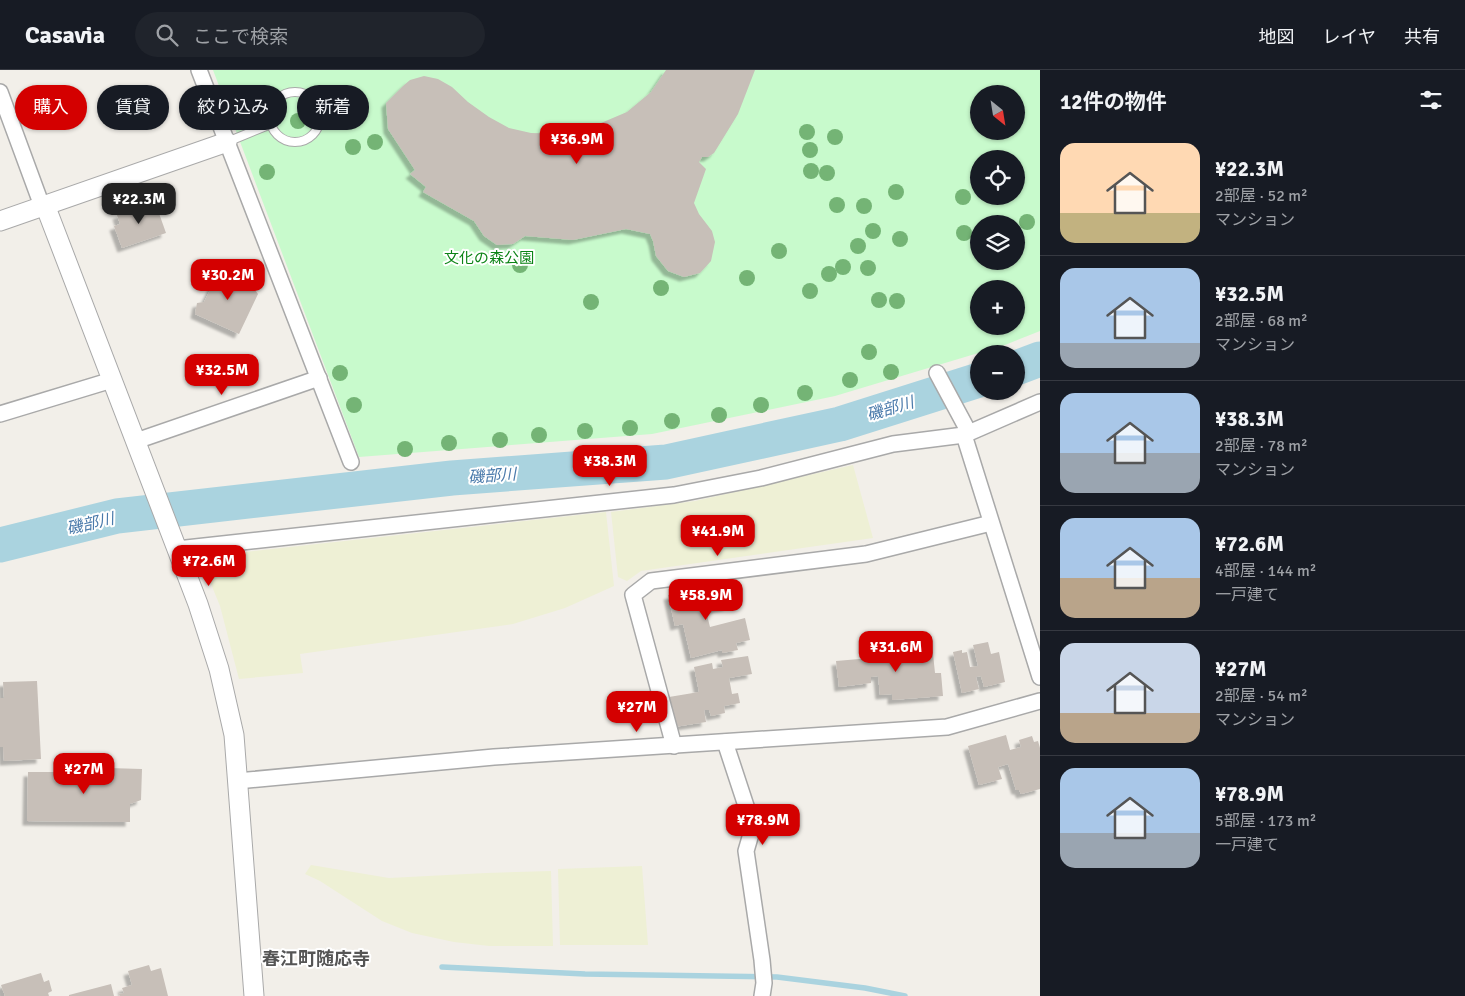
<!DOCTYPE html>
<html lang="ja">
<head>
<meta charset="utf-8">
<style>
	:root { --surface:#171b24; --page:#20242c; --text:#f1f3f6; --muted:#9ea1a6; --line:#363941; --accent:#d40000 }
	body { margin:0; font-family:Signika,"Noto Sans JP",sans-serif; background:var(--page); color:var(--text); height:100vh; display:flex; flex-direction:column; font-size:19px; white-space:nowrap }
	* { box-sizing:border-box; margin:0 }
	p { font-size:16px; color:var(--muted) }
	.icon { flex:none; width:28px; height:28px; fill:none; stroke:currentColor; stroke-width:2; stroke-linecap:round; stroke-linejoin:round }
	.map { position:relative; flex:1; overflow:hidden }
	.details { display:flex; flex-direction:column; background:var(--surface); width:425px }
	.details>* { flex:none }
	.banner { position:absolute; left:15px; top:15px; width:475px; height:45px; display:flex; gap:10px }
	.needle { width:32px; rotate:150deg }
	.buttons { position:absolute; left:970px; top:15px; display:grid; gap:10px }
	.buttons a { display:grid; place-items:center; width:55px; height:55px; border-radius:50%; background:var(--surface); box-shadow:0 1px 4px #0004; font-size:25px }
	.price { position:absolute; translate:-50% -42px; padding:0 11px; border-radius:10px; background:var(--accent); color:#fff; font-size:16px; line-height:32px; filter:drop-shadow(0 1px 2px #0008) }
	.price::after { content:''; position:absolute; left:50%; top:30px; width:15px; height:11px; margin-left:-8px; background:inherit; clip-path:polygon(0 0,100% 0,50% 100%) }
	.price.on { background:#222; color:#fff }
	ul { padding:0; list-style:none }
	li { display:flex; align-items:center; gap:15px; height:125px; padding:0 20px }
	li+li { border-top:1px solid var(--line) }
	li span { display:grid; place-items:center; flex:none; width:140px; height:100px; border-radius:15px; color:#555 }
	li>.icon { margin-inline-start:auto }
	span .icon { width:60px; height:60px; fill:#fffc; stroke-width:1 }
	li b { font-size:21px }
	h2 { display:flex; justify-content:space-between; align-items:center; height:60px; padding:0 20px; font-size:21px }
	.chip { padding:0 18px; border-radius:22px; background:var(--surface); box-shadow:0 1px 4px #0004; font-size:18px; line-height:45px }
	.chip.on { background:var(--accent); color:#fff }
	header { display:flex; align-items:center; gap:30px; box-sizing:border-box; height:70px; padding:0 25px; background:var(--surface); border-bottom:1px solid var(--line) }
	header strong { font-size:24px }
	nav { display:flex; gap:28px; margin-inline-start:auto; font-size:18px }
	.search { width:350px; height:45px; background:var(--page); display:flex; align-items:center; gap:12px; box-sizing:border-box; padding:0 18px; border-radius:28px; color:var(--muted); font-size:19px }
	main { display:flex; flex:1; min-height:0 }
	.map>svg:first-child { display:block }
</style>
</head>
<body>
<header>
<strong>Casavia</strong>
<div class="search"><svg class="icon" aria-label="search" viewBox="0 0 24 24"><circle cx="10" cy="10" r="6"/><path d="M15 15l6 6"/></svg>ここで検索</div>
<nav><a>地図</a><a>レイヤ</a><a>共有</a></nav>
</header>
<main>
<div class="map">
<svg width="1040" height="926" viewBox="0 0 1040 926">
	<defs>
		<filter id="shadow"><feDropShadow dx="-4.5" dy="4.5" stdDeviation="1" flood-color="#0004"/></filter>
	</defs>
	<rect width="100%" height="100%" fill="#f2efe9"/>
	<g fill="#eef0d5">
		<polygon points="853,395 873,468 641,501 627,511 618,507 611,442 695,431"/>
		<polygon points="606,442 614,516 565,538 513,554 300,584 303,603 239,609 220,536 200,487"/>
		<polygon points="311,795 389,808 486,803 551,801 553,876 489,876 454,872 412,863 382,851 320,811 305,804"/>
		<polygon points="642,796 648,875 560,875 558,799"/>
	</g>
	<path fill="#c8facc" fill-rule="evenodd" d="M213 0H1040V261L1005 275 835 326 652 364 359 387ZM979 24H1016V61H979ZM979 89H1016V126H979ZM979 154H1016V191H979ZM979 219H1016V256H979Z"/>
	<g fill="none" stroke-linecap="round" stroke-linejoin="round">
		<polyline stroke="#aad3df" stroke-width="5.5" points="442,897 585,904 777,907 865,918 905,926"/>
		<g stroke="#aad3df" stroke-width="35">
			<polyline points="1016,298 1040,289"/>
			<polyline points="0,475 117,446 452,408 666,392 840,354 979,310"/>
		</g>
	</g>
	<g fill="#c7bfb8" filter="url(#shadow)">
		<polygon points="666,0 755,0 738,44 714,83 708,87 702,87 699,92 706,99 694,133 699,144 712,161 715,172 711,191 700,203 684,207 668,201 656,186 653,171 650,164 626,159 573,170 525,166 513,174 497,175 484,166 474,151 423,122 426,117 410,104 415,100 388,59 386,33 403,16 410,10 424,6 438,9 452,17 468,32 489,47 509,58 531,63 572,64 601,53 627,42 651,22"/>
		<polygon points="155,132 166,163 122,178 114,156 120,154 117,145"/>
		<polygon points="220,197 230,198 235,202 234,211 248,218 253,208 259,211 255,220 258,224 239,264 195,244 197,233 204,232 212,216 210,211 211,204 214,200"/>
		<polygon points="697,513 699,522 723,516 728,536 706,541 710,557 745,548 750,570 736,573 738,580 722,583 722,580 691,588 683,554 675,556 668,525 683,522 682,516"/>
		<polygon points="988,572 991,584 999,582 1005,612 984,617 981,606 976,607 979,619 962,623 953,582 962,580 962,583 967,582 970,597 978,596 973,575"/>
		<polygon points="932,574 935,603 941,603 943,626 892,630 892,624 880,625 878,606 871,607 871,613 839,617 836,591 871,588 870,585 885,583 885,579"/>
		<polygon points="748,586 752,604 729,608 732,624 738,623 740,633 724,636 725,643 711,646 709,640 704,640 706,652 674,657 669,627 699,622 694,597 712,593 713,599 723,597 721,590"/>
		<polygon points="37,611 41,689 4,691 3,677 0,677 0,628 4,628 3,612"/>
		<polygon points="1006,665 1010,680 1021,677 1019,670 1032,666 1034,672 1038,671 1040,678 1040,719 1021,724 1019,720 1016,720 1008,694 998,697 1002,709 979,715 968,676"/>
		<polygon points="75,697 142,699 141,730 130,734 130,752 27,751 28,702 69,702"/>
		<polygon points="149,895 151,901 161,898 168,926 120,926 119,924 124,923 122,918 132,915 128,901"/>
		<polygon points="41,903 44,912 49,910 52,921 48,923 49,926 5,926 1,915"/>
		<polygon points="111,914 114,926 69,926 69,925"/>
	</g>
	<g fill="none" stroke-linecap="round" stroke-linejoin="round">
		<g stroke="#a9a9a9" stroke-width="10">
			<g id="service">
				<circle cx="295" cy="47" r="25"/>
				<polyline points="227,72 271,54"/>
			</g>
		</g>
		<g stroke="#a9a9a9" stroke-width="18">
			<g id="minor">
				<polyline points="199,0 351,392"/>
				<polyline points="0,22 42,136"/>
				<polyline points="937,303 966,357 964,365 1040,607"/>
				<polyline points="0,344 112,310"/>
				<polyline points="136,371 319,308"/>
				<polyline points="177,479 674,425 761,408 893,374 964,365 1040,332"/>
				<polyline points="725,672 753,757 746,781 762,890 764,913 762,926"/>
				<polyline points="674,676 633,525 651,511 866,484 991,453"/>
				<polyline points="237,711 494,687 947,657 1040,631"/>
			</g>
		</g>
		<g stroke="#a9a9a9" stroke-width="21">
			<g id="tertiary">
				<polyline points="45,135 198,534 219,599 234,665 254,926"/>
				<polyline points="0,151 227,72"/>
			</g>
		</g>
		<use href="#service" stroke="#fff" stroke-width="8"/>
		<use href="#minor" stroke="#fff" stroke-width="15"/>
		<use href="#tertiary" stroke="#fff" stroke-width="19"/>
	</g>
	<g fill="#74b475">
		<circle cx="244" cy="27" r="8"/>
		<circle cx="298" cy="51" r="8"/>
		<circle cx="807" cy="62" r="8"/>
		<circle cx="835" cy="67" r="8"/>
		<circle cx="375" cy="72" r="8"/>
		<circle cx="353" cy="77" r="8"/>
		<circle cx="810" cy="80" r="8"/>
		<circle cx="811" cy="101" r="8"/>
		<circle cx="267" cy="102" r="8"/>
		<circle cx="827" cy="103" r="8"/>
		<circle cx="896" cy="122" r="8"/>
		<circle cx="963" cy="127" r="8"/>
		<circle cx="837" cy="135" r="8"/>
		<circle cx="864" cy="136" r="8"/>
		<circle cx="1027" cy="152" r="8"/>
		<circle cx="873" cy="161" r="8"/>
		<circle cx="964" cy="163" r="8"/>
		<circle cx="900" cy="169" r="8"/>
		<circle cx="858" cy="176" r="8"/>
		<circle cx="779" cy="181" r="8"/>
		<circle cx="520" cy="195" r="8"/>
		<circle cx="843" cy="197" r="8"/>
		<circle cx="868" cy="198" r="8"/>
		<circle cx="829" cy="204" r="8"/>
		<circle cx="747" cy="208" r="8"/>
		<circle cx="661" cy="218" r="8"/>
		<circle cx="810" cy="221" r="8"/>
		<circle cx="879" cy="230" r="8"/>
		<circle cx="897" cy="231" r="8"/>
		<circle cx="591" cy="232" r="8"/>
		<circle cx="869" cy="282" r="8"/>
		<circle cx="891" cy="302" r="8"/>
		<circle cx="340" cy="303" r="8"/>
		<circle cx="850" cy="310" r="8"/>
		<circle cx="805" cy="323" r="8"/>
		<circle cx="354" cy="335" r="8"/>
		<circle cx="761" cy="335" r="8"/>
		<circle cx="719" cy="345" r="8"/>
		<circle cx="672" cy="351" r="8"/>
		<circle cx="630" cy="358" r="8"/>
		<circle cx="585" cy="361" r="8"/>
		<circle cx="539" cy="365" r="8"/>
		<circle cx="500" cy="370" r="8"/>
		<circle cx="449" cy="373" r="8"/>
		<circle cx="405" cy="379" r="8"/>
	</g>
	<g text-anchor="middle" stroke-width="4" stroke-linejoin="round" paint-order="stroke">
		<g font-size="15" fill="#0c8416" stroke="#fff">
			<text x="489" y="193">文化の森公園</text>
		</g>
		<g font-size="16" font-style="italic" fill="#4a7aab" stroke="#fff">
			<text transform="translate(890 338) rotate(-17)" y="6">磯部川</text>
			<text transform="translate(492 405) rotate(-4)" y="6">磯部川</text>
			<text transform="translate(90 453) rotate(-13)" y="6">磯部川</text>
		</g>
		<g font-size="18" font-weight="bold" fill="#555" stroke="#fff">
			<text x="316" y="895">春江町随応寺</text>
		</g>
	</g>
</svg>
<div class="buttons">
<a><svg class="needle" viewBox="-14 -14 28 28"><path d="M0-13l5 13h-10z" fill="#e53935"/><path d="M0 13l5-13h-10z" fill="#9ea1a6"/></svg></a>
<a><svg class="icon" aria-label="locate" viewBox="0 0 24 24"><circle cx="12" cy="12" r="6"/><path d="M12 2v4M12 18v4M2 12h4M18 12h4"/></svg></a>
<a><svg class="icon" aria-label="layers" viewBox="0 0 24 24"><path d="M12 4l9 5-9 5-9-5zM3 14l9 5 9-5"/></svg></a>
<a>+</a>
<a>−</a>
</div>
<b class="price" style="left:577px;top:95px">¥36.9M</b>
<b class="price on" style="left:139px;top:155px">¥22.3M</b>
<b class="price" style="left:228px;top:231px">¥30.2M</b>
<b class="price" style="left:222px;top:326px">¥32.5M</b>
<b class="price" style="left:610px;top:417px">¥38.3M</b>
<b class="price" style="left:718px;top:487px">¥41.9M</b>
<b class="price" style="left:209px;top:517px">¥72.6M</b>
<b class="price" style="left:706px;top:551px">¥58.9M</b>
<b class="price" style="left:896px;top:603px">¥31.6M</b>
<b class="price" style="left:637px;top:663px">¥27M</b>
<b class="price" style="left:84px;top:725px">¥27M</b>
<b class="price" style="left:763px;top:776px">¥78.9M</b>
<div class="banner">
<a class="chip on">購入</a>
<a class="chip">賃貸</a>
<a class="chip">絞り込み</a>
<a class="chip">新着</a>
</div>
</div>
<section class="details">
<h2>12件の物件<svg class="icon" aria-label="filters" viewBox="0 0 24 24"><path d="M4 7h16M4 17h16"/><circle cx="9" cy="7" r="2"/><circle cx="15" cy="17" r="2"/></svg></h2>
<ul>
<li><span style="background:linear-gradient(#ffd9b3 70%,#c2b280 0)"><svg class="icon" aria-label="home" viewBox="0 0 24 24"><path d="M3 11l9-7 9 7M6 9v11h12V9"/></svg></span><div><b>¥22.3M</b><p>2部屋 · 52 m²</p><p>マンション</p></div></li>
<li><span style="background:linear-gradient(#a9c7e8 75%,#9aa5b1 0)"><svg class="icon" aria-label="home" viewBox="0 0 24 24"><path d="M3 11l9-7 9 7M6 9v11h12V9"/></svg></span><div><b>¥32.5M</b><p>2部屋 · 68 m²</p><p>マンション</p></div></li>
<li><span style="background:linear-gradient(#a9c7e8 60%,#9aa5b1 0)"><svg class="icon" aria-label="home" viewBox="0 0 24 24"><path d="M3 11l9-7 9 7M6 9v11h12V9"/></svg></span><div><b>¥38.3M</b><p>2部屋 · 78 m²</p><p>マンション</p></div></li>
<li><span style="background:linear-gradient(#a9c7e8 60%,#b9a48a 0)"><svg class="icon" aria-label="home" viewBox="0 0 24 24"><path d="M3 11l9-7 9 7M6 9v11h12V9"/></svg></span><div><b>¥72.6M</b><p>4部屋 · 144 m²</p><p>一戸建て</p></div></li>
<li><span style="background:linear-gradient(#c9d6e8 70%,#b9a48a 0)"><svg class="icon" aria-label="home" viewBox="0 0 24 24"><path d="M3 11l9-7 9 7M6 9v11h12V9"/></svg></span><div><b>¥27M</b><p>2部屋 · 54 m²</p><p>マンション</p></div></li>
<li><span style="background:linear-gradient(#a9c7e8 65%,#9aa5b1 0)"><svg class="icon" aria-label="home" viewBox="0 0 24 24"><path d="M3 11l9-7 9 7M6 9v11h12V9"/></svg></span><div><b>¥78.9M</b><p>5部屋 · 173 m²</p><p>一戸建て</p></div></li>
</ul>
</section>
</main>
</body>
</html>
